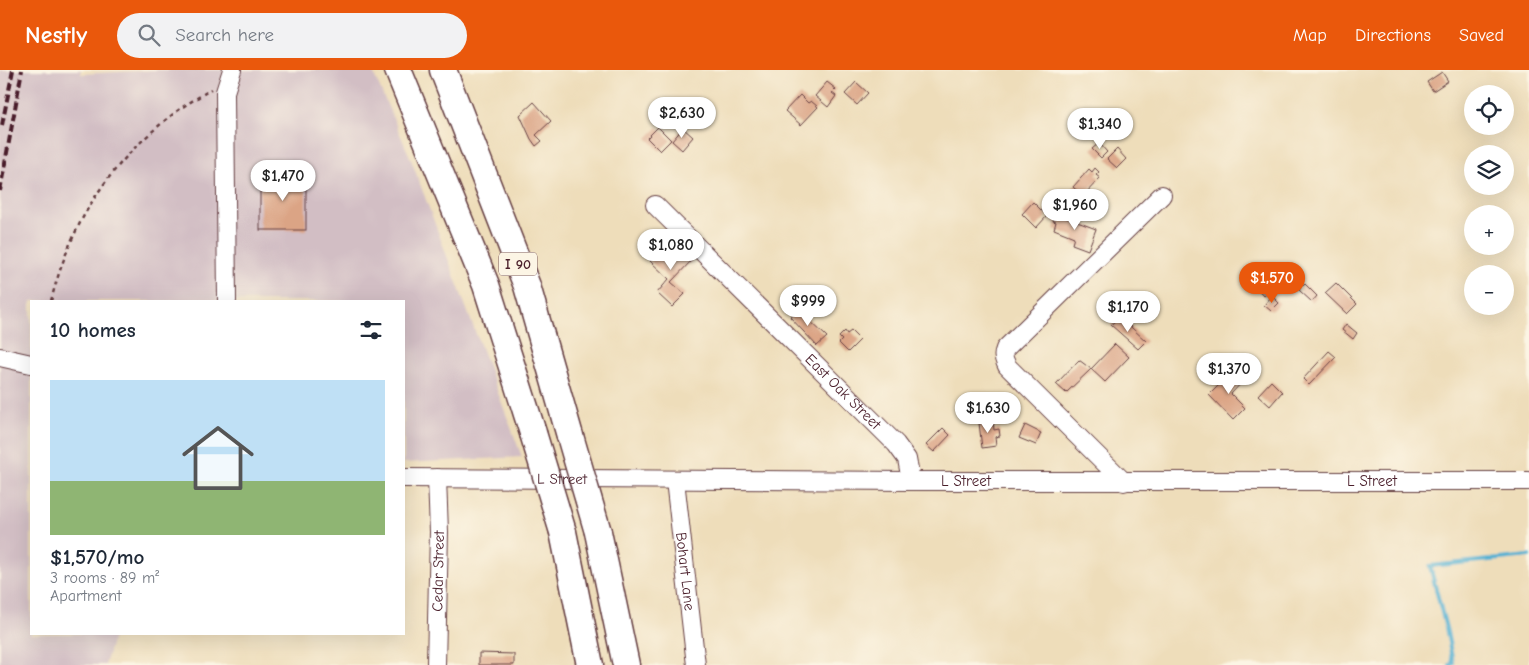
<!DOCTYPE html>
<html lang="en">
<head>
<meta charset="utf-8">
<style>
	:root { --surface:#fff; --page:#f2f2f3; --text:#1f2937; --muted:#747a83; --accent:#ea580c }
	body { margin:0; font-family:"Comic Neue",sans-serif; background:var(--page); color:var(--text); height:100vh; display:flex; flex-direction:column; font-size:19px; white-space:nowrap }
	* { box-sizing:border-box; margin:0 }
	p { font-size:16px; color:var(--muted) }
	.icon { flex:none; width:28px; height:28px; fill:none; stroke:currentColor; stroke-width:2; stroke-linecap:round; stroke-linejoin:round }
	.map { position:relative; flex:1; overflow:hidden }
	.drawer { position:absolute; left:30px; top:230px; width:375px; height:335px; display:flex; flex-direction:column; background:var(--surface); border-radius:0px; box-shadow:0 5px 20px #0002 }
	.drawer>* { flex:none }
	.controls { position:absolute; left:1464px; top:15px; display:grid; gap:10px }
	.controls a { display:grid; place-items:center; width:50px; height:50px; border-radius:50%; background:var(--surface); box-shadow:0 5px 20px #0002; font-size:25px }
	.price { position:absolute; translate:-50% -42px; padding:0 11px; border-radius:18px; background:#fff; color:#222; font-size:16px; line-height:32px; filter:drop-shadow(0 1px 2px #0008) }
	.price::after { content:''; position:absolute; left:50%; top:30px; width:15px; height:11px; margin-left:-8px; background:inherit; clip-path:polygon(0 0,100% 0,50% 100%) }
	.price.on { background:var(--accent); color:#fff }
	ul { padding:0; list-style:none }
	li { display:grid; align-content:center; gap:10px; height:265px; padding:0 20px }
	li span { display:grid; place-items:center; height:155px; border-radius:0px; color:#555 }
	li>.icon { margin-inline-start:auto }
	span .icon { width:90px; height:90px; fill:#fffc; stroke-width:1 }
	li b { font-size:21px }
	h2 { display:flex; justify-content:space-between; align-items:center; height:60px; padding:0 20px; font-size:21px }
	header { display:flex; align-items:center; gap:30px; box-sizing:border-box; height:70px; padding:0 25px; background:var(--accent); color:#fff }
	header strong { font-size:24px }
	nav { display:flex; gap:28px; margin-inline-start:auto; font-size:18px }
	.search { width:350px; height:45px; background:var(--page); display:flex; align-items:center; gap:12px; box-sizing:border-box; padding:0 18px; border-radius:28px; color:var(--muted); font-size:19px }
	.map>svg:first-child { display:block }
</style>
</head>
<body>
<header>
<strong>Nestly</strong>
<div class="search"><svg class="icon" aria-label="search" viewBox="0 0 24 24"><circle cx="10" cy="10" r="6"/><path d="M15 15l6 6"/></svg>Search here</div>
<nav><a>Map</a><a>Directions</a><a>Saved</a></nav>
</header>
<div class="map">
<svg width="1529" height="595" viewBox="0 0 1529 595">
	<rect width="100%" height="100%" fill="#fcf5e5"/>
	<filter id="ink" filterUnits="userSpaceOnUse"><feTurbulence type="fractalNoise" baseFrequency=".02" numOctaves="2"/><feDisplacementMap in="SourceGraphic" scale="10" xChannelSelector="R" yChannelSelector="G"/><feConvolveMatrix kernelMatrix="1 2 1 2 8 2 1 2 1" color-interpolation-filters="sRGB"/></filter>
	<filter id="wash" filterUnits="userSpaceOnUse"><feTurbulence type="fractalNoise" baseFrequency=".0096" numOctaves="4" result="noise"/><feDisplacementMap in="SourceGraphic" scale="20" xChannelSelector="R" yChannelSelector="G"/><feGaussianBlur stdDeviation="1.12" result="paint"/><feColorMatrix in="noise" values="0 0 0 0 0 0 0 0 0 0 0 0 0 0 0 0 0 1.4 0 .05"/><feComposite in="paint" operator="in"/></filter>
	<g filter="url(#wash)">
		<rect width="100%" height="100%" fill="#eeddba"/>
		<polygon fill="#d2bec4" points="0,0 81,0 81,4 156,0 372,0 410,87 522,387 404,393 404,231 31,231 31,564 114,564 105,595 0,595"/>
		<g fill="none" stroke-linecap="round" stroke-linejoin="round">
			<polyline stroke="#55b1d3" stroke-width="4" points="1450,595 1453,593 1447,562 1430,496 1529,486"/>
		</g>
		<g id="blocks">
			<g fill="#dba485">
				<polygon points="1442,2 1448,11 1433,21 1427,12"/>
				<polygon points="827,12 836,19 832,23 836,26 828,37 815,26"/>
				<polygon points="856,12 868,23 857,35 845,24"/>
				<polygon points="800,25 808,33 811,31 818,37 801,55 785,41"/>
				<polygon points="534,32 551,51 536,65 542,71 536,76 531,69 520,45"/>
				<polygon points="658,57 671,70 660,81 647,68"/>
				<polygon points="683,58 693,67 682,80 672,71"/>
				<polygon points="1099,73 1107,82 1101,88 1092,79"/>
				<polygon points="1117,79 1126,89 1117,98 1107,89"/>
				<polygon points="1095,98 1099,102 1096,105 1100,108 1083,126 1073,117 1089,99 1092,102"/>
				<rect x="260" y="103" width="46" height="57"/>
				<polygon points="1033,132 1047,146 1036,158 1022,144"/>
				<polygon points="1056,144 1096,159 1088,180 1072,174 1074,167 1054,159 1056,152 1053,151"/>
				<polygon points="670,170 692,190 671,212 685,224 672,237 657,223 669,209 650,191"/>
				<polygon points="1257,208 1270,221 1264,226 1252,213"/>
				<polygon points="1336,213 1357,234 1347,244 1325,223"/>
				<polygon points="1305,214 1317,226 1312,232 1299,220"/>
				<polygon points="1272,226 1279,233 1271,241 1264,235"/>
				<polygon points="800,238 809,247 807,248 827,267 817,276 790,247"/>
				<polygon points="1119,246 1146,271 1138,279 1111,255"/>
				<polygon points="1346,254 1357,263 1353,269 1342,260"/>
				<polygon points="845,261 847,264 851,261 860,270 848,282 839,273 842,270 839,267"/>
				<polygon points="1115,274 1129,287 1105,312 1091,299"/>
				<polygon points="1329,281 1336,287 1309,315 1303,309"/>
				<polygon points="1079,290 1091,299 1066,323 1056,314"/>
				<polygon points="1234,300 1244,310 1231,324 1245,338 1233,350 1209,325"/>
				<polygon points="1271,311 1282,322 1270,336 1258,325"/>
				<polygon points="993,351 994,360 999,359 1000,366 995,367 996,376 982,378 979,353"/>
				<polygon points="1025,355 1041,363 1036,375 1019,368"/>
				<polygon points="943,358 950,365 934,382 926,375"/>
				<polygon points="479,583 514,584 514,595 479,595"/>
			</g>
		</g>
	</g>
	<g filter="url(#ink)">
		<use href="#blocks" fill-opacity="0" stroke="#633c40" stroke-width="1"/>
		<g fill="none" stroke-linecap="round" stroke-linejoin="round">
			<g stroke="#633c40" stroke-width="20">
				<g id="minor">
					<path id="s1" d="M655 135 896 374 907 389 911 411"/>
					<polyline points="227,231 225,22 232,0"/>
					<polyline points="0,287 31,294"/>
					<path id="s2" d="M404 408 911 411H1529"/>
					<path id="s3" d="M675 410 696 595"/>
					<path d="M1124 412 1007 296C1004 289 1002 286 1005 279L1162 125"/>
					<path id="s4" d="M436 595 439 462 437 408"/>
				</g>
			</g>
			<g stroke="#633c40" stroke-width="29">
				<g id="highway">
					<polyline points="398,0 486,215 533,363"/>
					<polyline points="443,0 527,216 570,366"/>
					<polyline points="563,462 590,595"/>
					<polyline points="598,462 626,595"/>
				</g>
			</g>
			<path stroke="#633c40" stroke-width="2.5" stroke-dasharray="4 4" stroke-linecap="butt" d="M51 231C71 152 108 95 172 45 184 35 198 28 211 19"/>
			<use href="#minor" stroke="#fff" stroke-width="18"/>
			<use href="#highway" stroke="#fff" stroke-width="26"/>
			<g stroke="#4a1f2b" stroke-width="4" stroke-dasharray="8 4" stroke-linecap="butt">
				<polyline points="2,55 13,0"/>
				<polyline points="0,121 22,0"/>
			</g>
			<g stroke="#633c40" stroke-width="29" stroke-linecap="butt">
				<g id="highway-bridge">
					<polyline points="533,363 563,462"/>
					<polyline points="570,366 598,462"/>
				</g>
			</g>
			<use href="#highway-bridge" stroke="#fff" stroke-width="26"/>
		</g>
	</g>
	<g text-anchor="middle" stroke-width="4.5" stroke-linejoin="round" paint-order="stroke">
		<rect fill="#fcf5e5" stroke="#7f5f63" stroke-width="1" x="499" y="182.5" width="38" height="23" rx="4"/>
		<g font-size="14" font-weight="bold" fill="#4a1f2b">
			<text x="518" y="199">I 90</text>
		</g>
		<g font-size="15" fill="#4a1f2b" stroke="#fcf5e5">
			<text dy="5" stroke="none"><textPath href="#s1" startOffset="265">East Oak Street</textPath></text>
			<text dy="5" stroke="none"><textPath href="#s2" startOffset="158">L Street</textPath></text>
			<text dy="5" stroke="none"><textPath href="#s2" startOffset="562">L Street</textPath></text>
			<text dy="5" stroke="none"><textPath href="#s2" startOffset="968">L Street</textPath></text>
			<text dy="5" stroke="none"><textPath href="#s4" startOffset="94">Cedar Street</textPath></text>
			<text dy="5" stroke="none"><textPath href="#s3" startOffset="92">Bohart Lane</textPath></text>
		</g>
	</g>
</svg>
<div class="controls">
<a><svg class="icon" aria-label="locate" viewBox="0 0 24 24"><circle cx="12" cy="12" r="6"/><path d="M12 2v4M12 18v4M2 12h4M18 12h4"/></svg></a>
<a><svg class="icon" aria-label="layers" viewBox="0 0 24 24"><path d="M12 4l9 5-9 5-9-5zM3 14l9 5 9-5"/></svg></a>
<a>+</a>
<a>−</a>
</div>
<b class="price" style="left:682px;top:69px">$2,630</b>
<b class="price" style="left:1100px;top:80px">$1,340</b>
<b class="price" style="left:283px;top:132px">$1,470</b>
<b class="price" style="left:1075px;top:161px">$1,960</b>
<b class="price" style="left:671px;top:201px">$1,080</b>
<b class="price on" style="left:1272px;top:234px">$1,570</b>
<b class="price" style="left:808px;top:257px">$999</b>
<b class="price" style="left:1128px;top:263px">$1,170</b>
<b class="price" style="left:1229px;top:325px">$1,370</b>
<b class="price" style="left:988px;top:364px">$1,630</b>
<section class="drawer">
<h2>10 homes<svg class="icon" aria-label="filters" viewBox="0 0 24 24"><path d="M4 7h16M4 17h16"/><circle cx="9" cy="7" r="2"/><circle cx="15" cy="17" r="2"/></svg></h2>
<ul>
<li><span style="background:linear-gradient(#bfe0f5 65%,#8fb573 0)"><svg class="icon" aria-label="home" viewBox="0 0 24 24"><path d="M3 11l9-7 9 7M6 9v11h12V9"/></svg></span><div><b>$1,570/mo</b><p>3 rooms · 89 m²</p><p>Apartment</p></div></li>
</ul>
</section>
</div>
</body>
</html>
